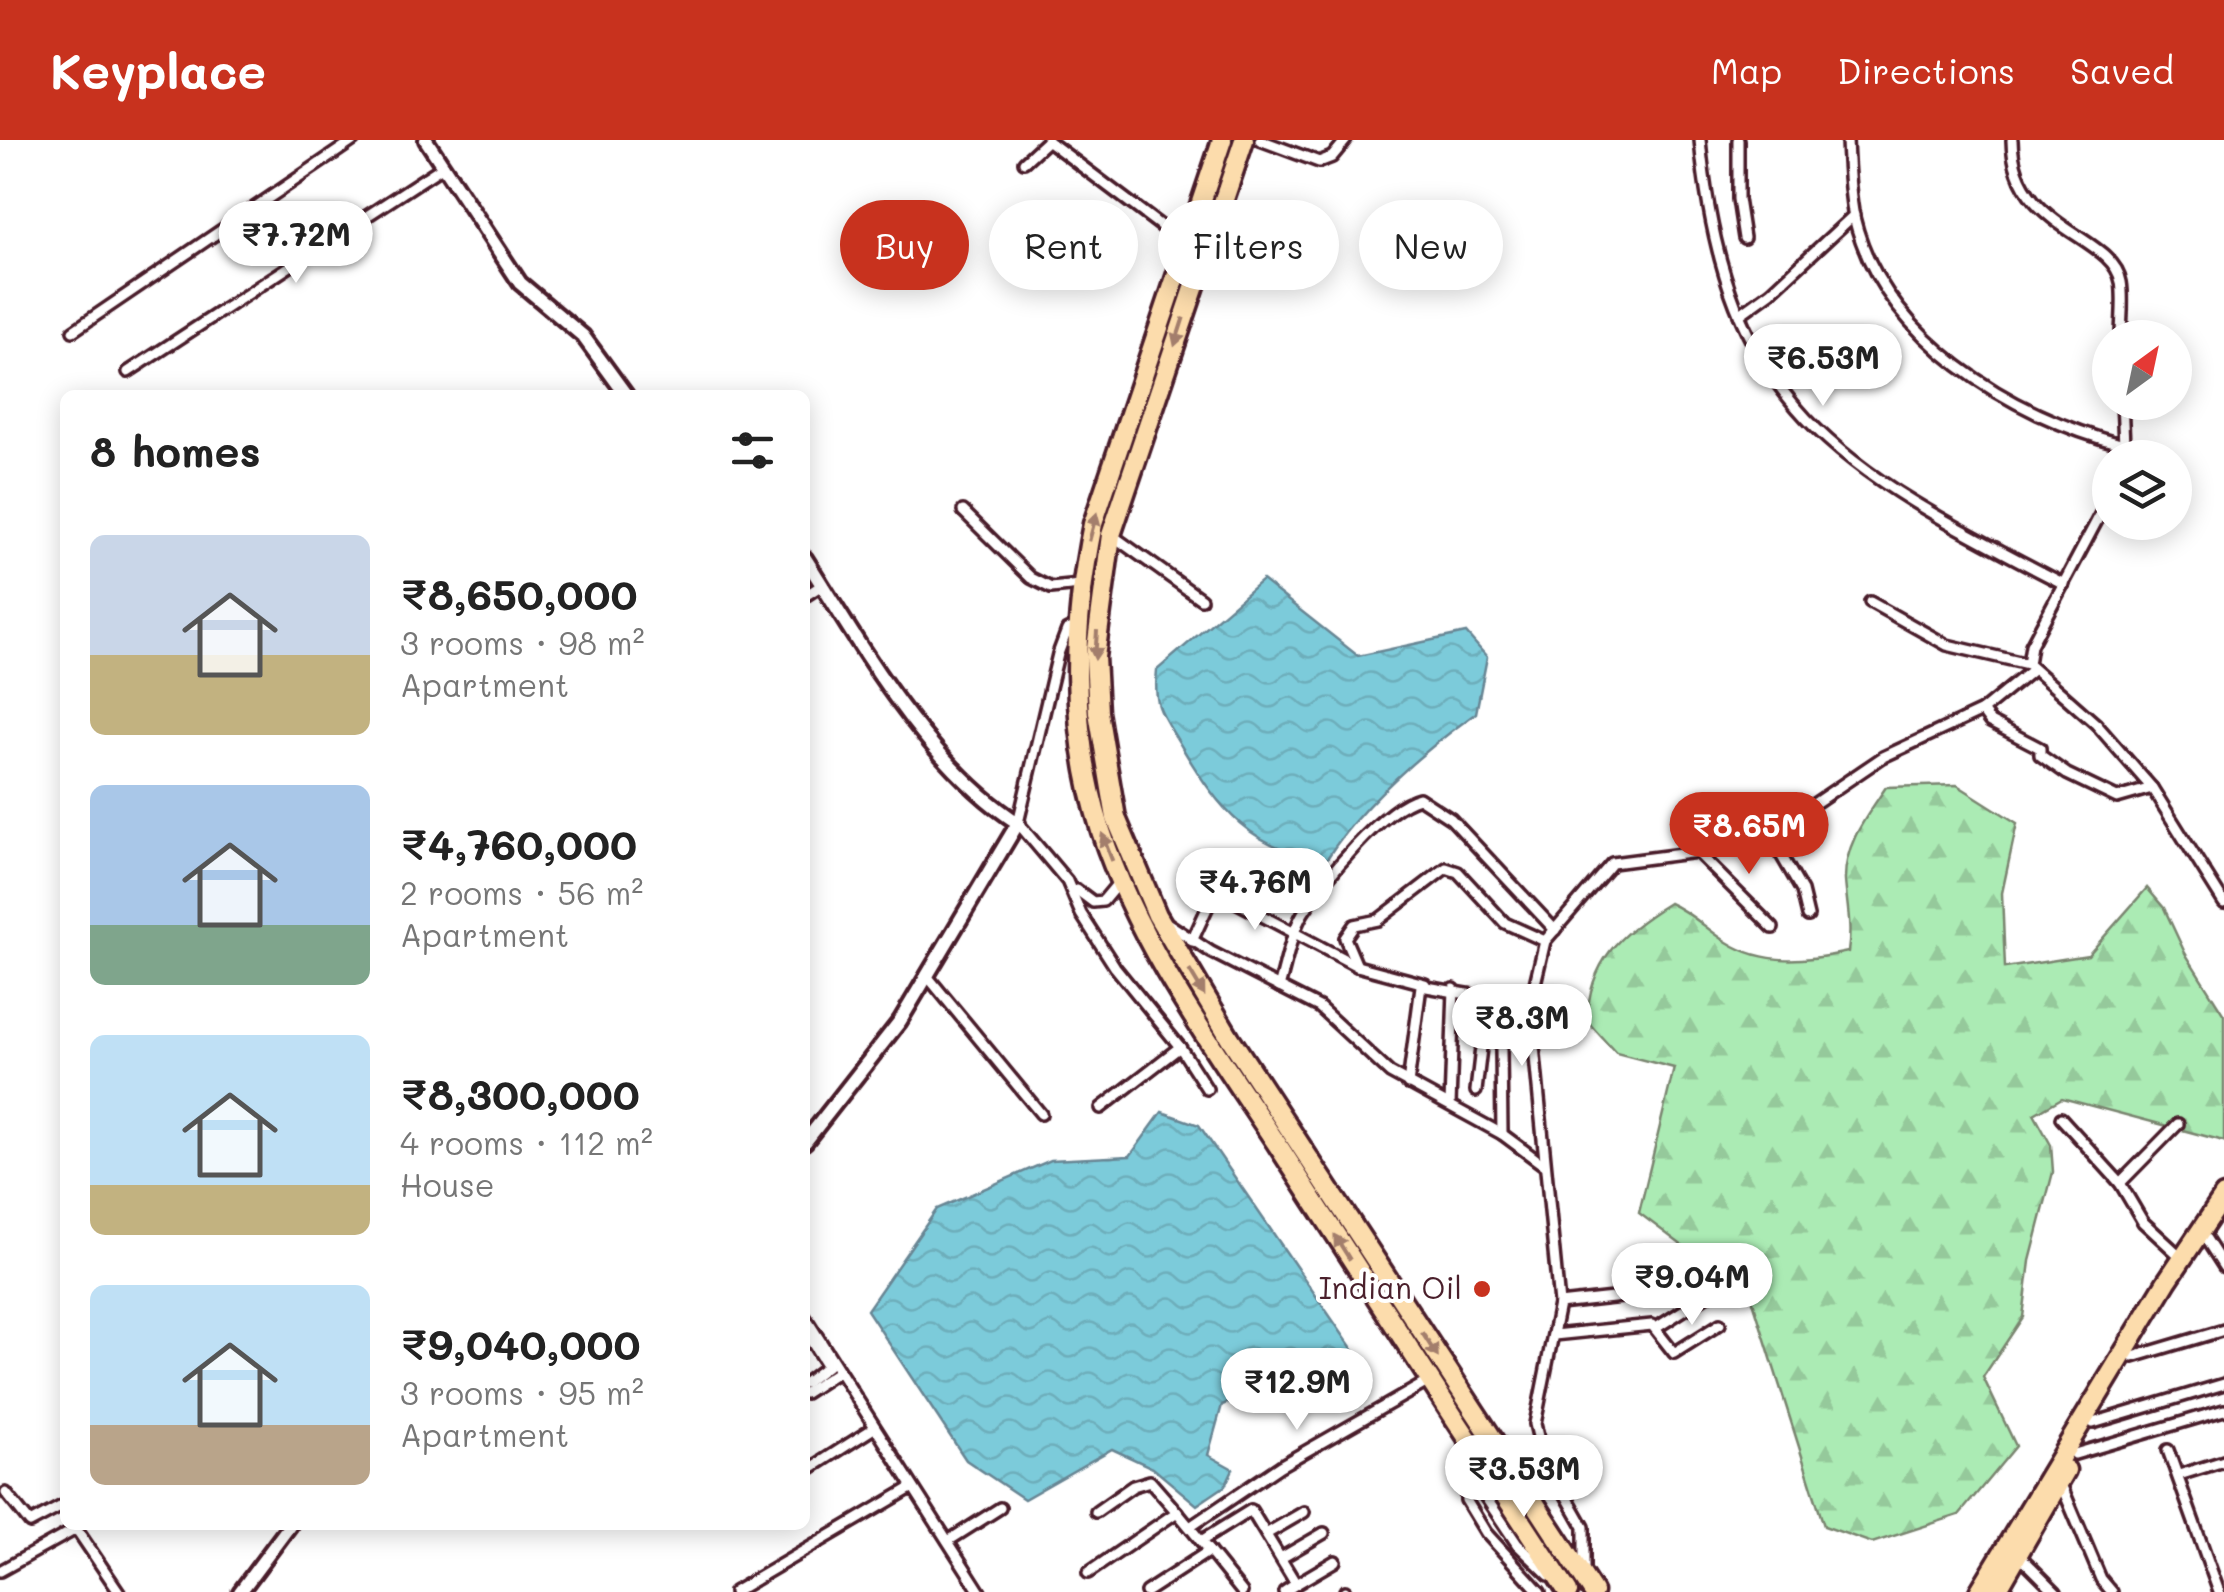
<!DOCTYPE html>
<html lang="en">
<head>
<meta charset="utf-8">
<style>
	:root { --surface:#fff; --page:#f2f2f2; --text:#222; --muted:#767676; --accent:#c8321e }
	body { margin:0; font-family:Mali,sans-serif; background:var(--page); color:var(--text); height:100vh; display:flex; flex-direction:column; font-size:38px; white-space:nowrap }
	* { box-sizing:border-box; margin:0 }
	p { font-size:32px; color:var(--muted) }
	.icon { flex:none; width:55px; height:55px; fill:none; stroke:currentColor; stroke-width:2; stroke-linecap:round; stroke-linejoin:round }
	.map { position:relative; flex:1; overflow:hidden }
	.details { position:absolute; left:60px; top:250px; width:750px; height:1140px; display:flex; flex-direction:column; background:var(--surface); border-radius:15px; box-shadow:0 5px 25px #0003 }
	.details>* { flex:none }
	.hud { position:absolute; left:840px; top:60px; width:950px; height:90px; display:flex; gap:20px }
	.needle { width:65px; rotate:33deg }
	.controls { position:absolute; left:2092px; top:180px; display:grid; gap:20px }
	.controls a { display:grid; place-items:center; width:100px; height:100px; border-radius:50%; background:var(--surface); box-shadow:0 5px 25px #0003; font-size:50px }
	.price { position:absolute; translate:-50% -85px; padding:0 22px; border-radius:35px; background:#fff; color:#222; font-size:32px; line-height:65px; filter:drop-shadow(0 2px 5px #0008) }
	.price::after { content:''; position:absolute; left:50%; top:60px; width:30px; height:22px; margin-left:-15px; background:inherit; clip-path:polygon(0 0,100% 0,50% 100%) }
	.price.active { background:var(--accent); color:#fff }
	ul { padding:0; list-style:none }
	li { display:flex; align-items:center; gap:30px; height:250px; padding:0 30px }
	li span { display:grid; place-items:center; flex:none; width:280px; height:200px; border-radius:15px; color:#555 }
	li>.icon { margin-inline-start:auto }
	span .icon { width:120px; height:120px; fill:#fffc; stroke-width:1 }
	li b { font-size:42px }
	h2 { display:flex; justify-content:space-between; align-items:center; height:120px; padding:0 30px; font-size:42px }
	.pill { padding:0 35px; border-radius:45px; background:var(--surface); box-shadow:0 5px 25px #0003; font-size:35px; line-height:90px }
	.pill.active { background:var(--accent); color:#fff }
	header { display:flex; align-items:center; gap:60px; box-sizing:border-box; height:140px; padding:0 50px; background:var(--accent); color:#fff }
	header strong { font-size:48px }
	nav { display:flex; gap:55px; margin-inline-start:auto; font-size:35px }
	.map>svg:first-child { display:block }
</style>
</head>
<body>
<header>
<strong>Keyplace</strong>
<nav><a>Map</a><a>Directions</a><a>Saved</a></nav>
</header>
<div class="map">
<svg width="2224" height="1452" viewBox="0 0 2224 1452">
	<defs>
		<pattern id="forest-firs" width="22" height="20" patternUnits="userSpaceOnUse" patternTransform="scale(2.5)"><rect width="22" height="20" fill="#abebb4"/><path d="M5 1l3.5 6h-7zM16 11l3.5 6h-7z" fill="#95c99b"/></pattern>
		<pattern id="water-waves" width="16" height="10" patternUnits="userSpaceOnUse" patternTransform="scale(2.5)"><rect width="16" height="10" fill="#7ccbda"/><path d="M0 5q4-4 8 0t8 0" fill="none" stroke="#6daebb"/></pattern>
	</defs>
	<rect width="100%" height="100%" fill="#fff"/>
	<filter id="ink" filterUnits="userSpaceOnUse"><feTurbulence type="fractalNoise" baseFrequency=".01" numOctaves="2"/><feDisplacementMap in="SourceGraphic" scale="20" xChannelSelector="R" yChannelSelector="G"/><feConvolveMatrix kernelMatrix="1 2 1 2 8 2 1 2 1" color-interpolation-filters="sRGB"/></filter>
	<g filter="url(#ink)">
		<path fill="url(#forest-firs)" stroke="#7a8570" stroke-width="2.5" d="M1957 645 2017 683 2002 753 2005 828 2088 815 2147 748 2164 768 2185 813 2224 875V1001L2062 958 2034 974 2051 1005 2053 1032 2030 1121 2023 1177 1983 1237 2016 1306 1959 1375 1872 1403 1824 1386 1752 1158 1639 1073 1674 928 1616 913 1587 881C1589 821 1620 793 1669 763 1692 773 1706 789 1727 802 1765 826 1806 821 1848 812 1852 786 1847 766 1845 741 1844 704 1867 676 1886 647Z"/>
		<g fill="url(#water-waves)" stroke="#688694" stroke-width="2.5">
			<path d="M1262 440 1358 516 1466 493 1487 517 1476 573C1421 613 1362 663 1326 720 1250 709 1220 670 1183 609 1163 575 1153 570 1157 530Z"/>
			<polygon points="1162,972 1199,985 1371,1236 1313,1265 1279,1242 1222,1265 1208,1315 1233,1329 1225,1346 1197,1365 1153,1328 1112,1309 1024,1359 966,1320 867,1170 937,1069 1051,1020 1130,1016"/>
		</g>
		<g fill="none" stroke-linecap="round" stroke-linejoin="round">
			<g stroke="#4a1f2b" stroke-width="16">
				<g id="street">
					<polyline points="1047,0 1186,105"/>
					<polyline points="1260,0 1319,22 1332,17 1346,0"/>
					<path d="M1700 0C1725 271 1842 329 2064 444"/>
					<polyline points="1738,0 1738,59 1744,98"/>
					<path d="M1847 0C1848 25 1849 52 1854 77 1883 198 2011 276 2124 305V318"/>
					<path d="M2012 0C2013 90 2113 94 2121 142 2124 159 2121 180 2121 198"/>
					<polyline points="1024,22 1048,0"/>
					<polyline points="1739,175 1771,152 1854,75"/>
					<polyline points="73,191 354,0"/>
					<polyline points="128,232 442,27"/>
					<polyline points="2122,262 2124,305"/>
					<polyline points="2110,356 2031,505 2028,524 2096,584 2152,648 2224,763"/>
					<polyline points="963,371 1031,438 1051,448 1080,445"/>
					<polyline points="1113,396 1201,459"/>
					<polyline points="805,456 822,445"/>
					<polyline points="1870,462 1947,505 2028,524"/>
					<polyline points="1076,487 1067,490 1058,514 1018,683 1067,741 1081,774 1115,827 1180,907 1207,949"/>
					<polyline points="1982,571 1990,582 2040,608 2040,615 2067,634 2117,658 2152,648"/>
					<polyline points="1766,689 1802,751 1808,776"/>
					<polyline points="1697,712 1773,788"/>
					<polyline points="1077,750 1093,762 1103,761 1118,743"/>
					<polyline points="1167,783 1211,812 1319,867 1390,933 1502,994 1545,1026"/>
					<polyline points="1192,801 1215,751 1357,826 1425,844"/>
					<polyline points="1357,826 1345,798 1354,785 1378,780 1446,728 1458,732 1505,783 1545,801"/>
					<polyline points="928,837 1041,974"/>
					<path d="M1279 847C1286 824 1291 793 1303 773 1323 741 1383 667 1419 658L1451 679 1555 790"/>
					<polyline points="1408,944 1421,846 1530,865"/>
					<polyline points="1476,951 1487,856"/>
					<polyline points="1450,965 1454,849"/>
					<polyline points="1101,968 1180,907"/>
					<polyline points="2061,978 2120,1043 2143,1082 2182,1118"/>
					<polyline points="1502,994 1501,908 1509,860"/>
					<polyline points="2120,1043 2178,984"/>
					<polyline points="2206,1099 2224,1127"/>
					<polyline points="1559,1164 1631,1156 1670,1142"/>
					<polyline points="805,1177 980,1452"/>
					<polyline points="1656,1188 1706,1156"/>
					<polyline points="805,1191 827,1226 805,1243"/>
					<polyline points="1554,1195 1652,1185 1674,1213 1720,1184"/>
					<polyline points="2133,1217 2224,1190"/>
					<polyline points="805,1253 839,1231"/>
					<polyline points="2093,1283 2224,1244"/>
					<polyline points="1465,1302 1466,1360 1486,1393 1540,1452"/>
					<polyline points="2168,1310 2219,1452"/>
					<polyline points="2075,1314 2224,1270"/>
					<polyline points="1464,1325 1517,1404 1549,1435"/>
					<polyline points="805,1332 874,1288"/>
					<polyline points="2179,1335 2224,1321"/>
					<polyline points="2060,1342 2101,1439 2112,1452"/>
					<polyline points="6,1353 30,1383 62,1366"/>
					<polyline points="1096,1372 1133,1346 1150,1341 1177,1372"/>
					<polyline points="75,1387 119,1452"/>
					<polyline points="1190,1387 1280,1326 1429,1241"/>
					<polyline points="1266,1394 1304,1372"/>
					<polyline points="948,1401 1000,1368"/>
					<polyline points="1201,1401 1251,1370 1296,1444 1284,1452"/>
					<polyline points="2018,1414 2056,1452"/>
					<polyline points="1281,1418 1324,1393"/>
					<polyline points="0,1431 76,1389"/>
					<polyline points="1088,1433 1177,1372 1209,1411"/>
					<polyline points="1584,1435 1584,1387 1542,1313 1535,1284 1559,1164 1530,865 1545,801 1612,723 1697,712 1766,689 1799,674 1883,617 1982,571 2032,530"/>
					<polyline points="1296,1444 1335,1421"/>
					<polyline points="1345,1451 1345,1452"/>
					<polyline points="734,1452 911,1348"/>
					<polyline points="1146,1452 1209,1411 1242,1452"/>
				</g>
			</g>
			<g stroke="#4a1f2b" stroke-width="20">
				<g id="secondary">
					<polyline points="426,0 520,143 583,196 626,255"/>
					<path d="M805 418C862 508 927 624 1018 683L900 881 805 1002"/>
					<polyline points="240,1452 290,1385"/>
				</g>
			</g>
			<g stroke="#4a1f2b" stroke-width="25">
				<g id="highway">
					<path d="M1222 0 1093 384C1072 487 1069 589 1101 691 1139 807 1213 907 1279 1007 1375 1156 1471 1304 1568 1452"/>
					<polyline points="1244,0 1111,395 1095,517 1098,572 1116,678 1157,775 1230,898 1593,1452"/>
					<polyline points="1979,1452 2167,1141 2224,1056"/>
					<polyline points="1996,1452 2066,1330"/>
				</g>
			</g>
			<use href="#street" stroke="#fff" stroke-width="9"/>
			<use href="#secondary" stroke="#fff" stroke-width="12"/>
			<use href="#highway" stroke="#fcdcac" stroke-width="18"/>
		</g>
		<defs><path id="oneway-solid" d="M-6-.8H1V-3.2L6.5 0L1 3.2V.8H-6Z" transform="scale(2.5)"/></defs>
		<g fill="#a37e6c">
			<use href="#oneway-solid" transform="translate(1179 192) rotate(108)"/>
			<use href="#oneway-solid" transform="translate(1093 387) rotate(-75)"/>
			<use href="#oneway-solid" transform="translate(1096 505) rotate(94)"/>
			<use href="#oneway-solid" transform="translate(1107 707) rotate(-111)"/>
			<use href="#oneway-solid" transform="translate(1197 843) rotate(59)"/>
			<use href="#oneway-solid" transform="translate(1342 1107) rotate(-122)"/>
			<use href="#oneway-solid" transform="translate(1430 1205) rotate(57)"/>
		</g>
	</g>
	<circle fill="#c8321e" stroke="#fff" stroke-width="4" cx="1482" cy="1149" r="10"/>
	<g text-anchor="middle" stroke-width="8" stroke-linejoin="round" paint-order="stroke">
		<g font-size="30" fill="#4a1f2b" stroke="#fff" text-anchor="end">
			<text x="1462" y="1159">Indian Oil</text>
		</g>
	</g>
</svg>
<div class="controls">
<a><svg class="needle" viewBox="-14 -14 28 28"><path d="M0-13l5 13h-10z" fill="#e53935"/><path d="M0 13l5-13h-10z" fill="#767676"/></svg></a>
<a><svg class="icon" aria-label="layers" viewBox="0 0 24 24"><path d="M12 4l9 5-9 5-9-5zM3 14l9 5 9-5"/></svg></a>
</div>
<b class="price" style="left:296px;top:146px">₹7.72M</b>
<b class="price" style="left:1823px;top:269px">₹6.53M</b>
<b class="price active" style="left:1749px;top:737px">₹8.65M</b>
<b class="price" style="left:1255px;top:793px">₹4.76M</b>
<b class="price" style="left:1522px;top:929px">₹8.3M</b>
<b class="price" style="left:1692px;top:1188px">₹9.04M</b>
<b class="price" style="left:1297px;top:1293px">₹12.9M</b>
<b class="price" style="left:1524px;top:1380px">₹3.53M</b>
<div class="hud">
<a class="pill active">Buy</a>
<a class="pill">Rent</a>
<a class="pill">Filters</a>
<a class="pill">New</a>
</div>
<section class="details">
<h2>8 homes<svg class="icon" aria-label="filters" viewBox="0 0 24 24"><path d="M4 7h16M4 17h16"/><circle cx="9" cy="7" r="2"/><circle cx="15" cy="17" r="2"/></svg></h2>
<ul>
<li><span style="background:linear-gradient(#c9d6e8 60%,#c2b280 0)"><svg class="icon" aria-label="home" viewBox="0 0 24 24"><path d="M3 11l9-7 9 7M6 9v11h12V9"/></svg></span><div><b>₹8,650,000</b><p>3 rooms · 98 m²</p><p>Apartment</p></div></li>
<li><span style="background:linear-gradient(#a9c7e8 70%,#7fa58c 0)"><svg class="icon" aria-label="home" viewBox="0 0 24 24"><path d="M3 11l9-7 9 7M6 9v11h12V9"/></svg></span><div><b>₹4,760,000</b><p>2 rooms · 56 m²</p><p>Apartment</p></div></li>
<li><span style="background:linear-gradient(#bfe0f5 75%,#c2b280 0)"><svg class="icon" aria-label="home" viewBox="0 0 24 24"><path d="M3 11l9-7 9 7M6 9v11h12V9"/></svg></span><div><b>₹8,300,000</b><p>4 rooms · 112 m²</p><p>House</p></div></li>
<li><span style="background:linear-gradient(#bfe0f5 70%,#b9a48a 0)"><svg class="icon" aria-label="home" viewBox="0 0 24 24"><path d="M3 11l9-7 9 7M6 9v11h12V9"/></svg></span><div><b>₹9,040,000</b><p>3 rooms · 95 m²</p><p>Apartment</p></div></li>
</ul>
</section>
</div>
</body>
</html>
